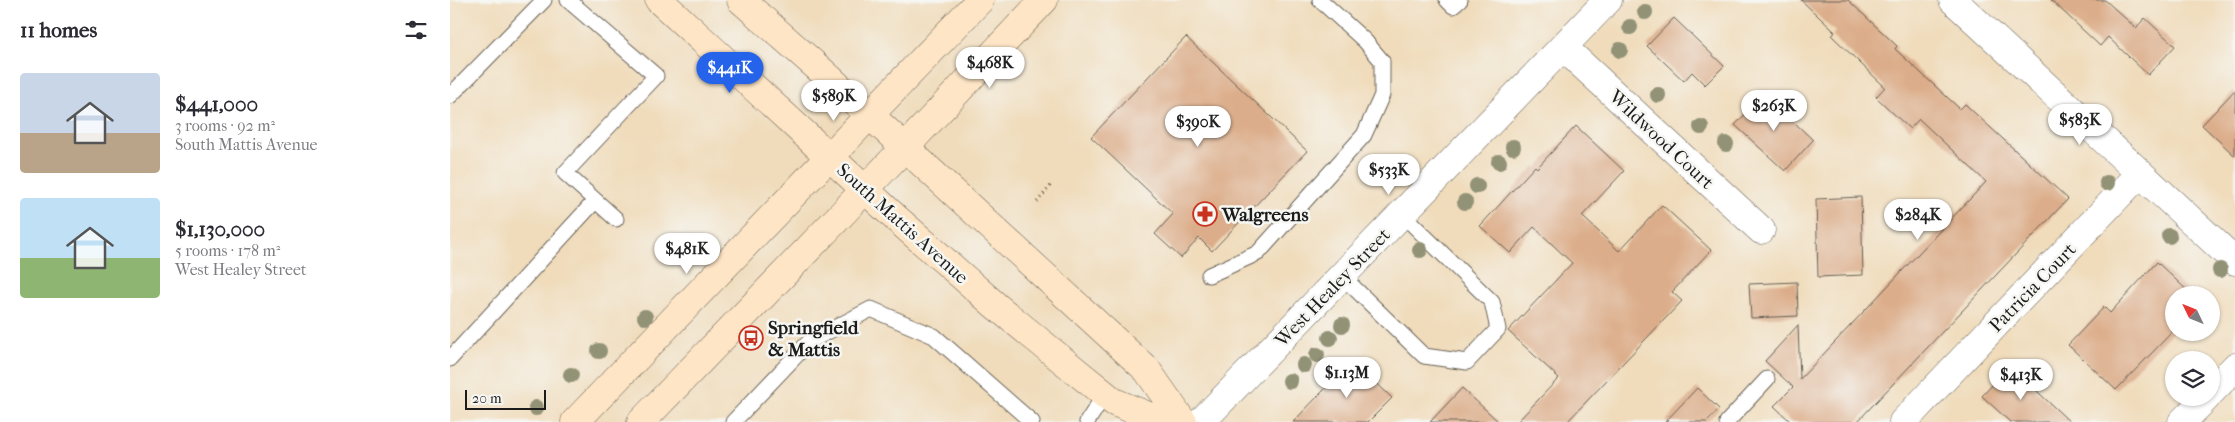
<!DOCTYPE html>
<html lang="en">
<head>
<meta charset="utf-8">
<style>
	:root { --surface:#fff; --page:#f2f2f3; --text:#2b2b33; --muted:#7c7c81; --accent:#2563eb }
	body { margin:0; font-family:"IM FELL French Canon",serif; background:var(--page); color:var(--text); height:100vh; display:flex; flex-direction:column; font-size:19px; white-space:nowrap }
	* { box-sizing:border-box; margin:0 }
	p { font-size:16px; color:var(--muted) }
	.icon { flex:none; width:28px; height:28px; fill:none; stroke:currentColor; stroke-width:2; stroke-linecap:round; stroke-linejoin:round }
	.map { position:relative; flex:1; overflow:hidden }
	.sheet { display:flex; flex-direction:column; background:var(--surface); width:450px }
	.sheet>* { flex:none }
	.needle { width:32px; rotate:313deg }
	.fabs { position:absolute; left:1715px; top:286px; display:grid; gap:10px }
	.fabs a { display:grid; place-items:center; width:55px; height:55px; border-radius:50%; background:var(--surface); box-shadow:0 1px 4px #0004; font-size:25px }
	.scale { position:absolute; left:15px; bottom:12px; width:81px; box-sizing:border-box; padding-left:5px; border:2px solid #1c1c1c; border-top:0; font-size:14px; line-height:18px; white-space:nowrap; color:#1c1c1c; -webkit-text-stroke:4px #f6f6f2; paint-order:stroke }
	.price { position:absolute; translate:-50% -42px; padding:0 11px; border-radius:18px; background:#fff; color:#222; font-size:16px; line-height:32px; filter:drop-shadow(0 1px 2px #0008) }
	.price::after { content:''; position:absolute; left:50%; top:30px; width:15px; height:11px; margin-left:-8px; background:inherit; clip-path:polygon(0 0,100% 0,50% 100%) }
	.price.on { background:var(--accent); color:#fff }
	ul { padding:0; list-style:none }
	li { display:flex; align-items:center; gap:15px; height:125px; padding:0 20px }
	li span { display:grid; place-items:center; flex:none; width:140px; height:100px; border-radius:5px; color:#555 }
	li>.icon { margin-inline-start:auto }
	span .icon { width:60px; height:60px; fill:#fffc; stroke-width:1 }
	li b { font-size:21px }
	h2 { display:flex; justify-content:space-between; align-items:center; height:60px; padding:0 20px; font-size:21px }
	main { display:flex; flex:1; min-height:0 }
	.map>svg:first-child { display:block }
</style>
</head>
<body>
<main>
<section class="sheet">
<h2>11 homes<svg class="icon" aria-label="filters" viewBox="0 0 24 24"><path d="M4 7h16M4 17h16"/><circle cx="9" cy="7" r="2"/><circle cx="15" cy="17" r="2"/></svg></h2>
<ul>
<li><span style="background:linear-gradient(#c9d6e8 60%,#b9a48a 0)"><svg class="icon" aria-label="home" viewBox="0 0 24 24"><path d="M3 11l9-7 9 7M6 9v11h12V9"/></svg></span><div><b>$441,000</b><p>3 rooms · 92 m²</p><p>South Mattis Avenue</p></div></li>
<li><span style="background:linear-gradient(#bfe0f5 60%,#8fb573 0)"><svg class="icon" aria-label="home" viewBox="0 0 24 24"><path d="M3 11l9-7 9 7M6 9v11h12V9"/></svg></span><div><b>$1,130,000</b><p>5 rooms · 178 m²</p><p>West Healey Street</p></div></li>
</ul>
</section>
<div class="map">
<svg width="1785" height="422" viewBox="0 0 1785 422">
	<rect width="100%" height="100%" fill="#f6f6f2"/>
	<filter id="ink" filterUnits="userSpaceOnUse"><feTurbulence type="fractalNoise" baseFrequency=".02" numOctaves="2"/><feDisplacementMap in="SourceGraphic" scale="10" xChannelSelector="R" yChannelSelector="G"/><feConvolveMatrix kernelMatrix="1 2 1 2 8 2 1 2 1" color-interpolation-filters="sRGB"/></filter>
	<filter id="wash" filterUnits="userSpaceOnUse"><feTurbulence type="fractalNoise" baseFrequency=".0096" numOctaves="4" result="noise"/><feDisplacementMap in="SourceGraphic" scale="20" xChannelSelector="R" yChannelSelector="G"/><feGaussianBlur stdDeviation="1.12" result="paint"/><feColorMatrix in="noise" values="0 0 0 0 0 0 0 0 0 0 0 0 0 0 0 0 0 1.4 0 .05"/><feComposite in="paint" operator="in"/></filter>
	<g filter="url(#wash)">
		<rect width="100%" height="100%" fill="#f0dcbb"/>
		<g id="blocks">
			<g fill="#dcad8a">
				<polygon points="1351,0 1398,0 1447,46 1445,49 1510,109 1515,104 1618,199 1407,422 1341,422 1324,406 1343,387 1315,361 1348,325 1350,379 1536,182 1469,119 1460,129 1426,97 1435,87 1382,36 1385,32"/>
				<polygon points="1601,0 1655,0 1686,28 1695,18 1725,46 1698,75 1658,37 1650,46"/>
				<polygon points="1224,18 1274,66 1255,85 1242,72 1234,81 1197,46"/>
				<polygon points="736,37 857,151 762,251 749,238 731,258 705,234 723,214 641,137"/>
				<polygon points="1785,90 1785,156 1752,125"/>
				<polygon points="1314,94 1363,140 1335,171 1285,125"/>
				<polygon points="1126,126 1174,171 1132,216 1169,251 1212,205 1261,250 1222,292 1232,301 1117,422 1067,422 1109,378 1058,331 1122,263 1084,227 1060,253 1030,226 1085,166 1087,168"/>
				<polygon points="1411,197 1413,275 1368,277 1366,199"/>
				<polygon points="1707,262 1742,295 1724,295 1724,330 1666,390 1618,345 1654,307 1660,313"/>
				<polygon points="1347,282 1348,316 1301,318 1299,284"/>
				<polygon points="903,360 942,398 918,422 843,422"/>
				<polygon points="1560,366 1620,422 1560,422 1532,396"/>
				<polygon points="1012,388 1049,422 980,422"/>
				<polygon points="1247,388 1269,409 1257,422 1215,422"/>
			</g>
		</g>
	</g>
	<g filter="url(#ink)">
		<use href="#blocks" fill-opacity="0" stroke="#665f54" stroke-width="1"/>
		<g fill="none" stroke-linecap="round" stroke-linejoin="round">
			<g stroke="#665f54" stroke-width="17">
				<g id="service">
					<polyline points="118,0 206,76 115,173 166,219"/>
					<polyline points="997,0 1003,6 1010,0"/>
					<polyline points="0,96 94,0"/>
					<polyline points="759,275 808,253 914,135 932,95 932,61 915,41 870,0"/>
					<polyline points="892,276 974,356 1017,362 1048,329 1042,302 952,214"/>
					<polyline points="0,359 145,201"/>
					<polyline points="283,422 360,341 421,309 484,336 582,422"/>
					<polyline points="637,422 655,394"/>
					<polyline points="1277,422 1317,379"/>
				</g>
			</g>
			<g stroke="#665f54" stroke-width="29">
				<g id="minor">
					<polyline points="1503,0 1785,261"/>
					<polyline points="1113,47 1311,230"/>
					<polyline points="1761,392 1785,367"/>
					<polyline points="751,422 1158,0"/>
					<polyline points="1453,422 1690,173"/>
					<polyline points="1732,422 1756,398"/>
				</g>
			</g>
			<g stroke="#665f54" stroke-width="29">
				<g id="secondary">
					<polyline points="209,0 447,219 546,306 664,402 713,422"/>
					<polyline points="291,0 375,74 697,370 733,422"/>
					<polyline points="125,422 530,0"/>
					<polyline points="191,422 387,219 594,0"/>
				</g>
			</g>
			<polyline stroke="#665f54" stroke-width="3" stroke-dasharray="1 4" stroke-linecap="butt" points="587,202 603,183"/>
			<use href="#service" stroke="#fff" stroke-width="15"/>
			<use href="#minor" stroke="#fff" stroke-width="28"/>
			<use href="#secondary" stroke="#fee5c5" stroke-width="28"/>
		</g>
		<g fill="#929276">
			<circle cx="1195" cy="12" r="8"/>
			<circle cx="1180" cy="27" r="8"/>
			<circle cx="1170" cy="50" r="8"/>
			<circle cx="1208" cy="95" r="8"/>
			<circle cx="1251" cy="127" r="8"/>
			<circle cx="1276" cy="144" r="8"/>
			<circle cx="1063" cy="147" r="8"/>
			<circle cx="1049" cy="162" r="8"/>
			<circle cx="1657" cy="183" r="8"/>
			<circle cx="1027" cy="186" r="8"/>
			<circle cx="1015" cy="202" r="8"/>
			<circle cx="1719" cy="236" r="8"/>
			<circle cx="970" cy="250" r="8"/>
			<circle cx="1770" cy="270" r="8"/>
			<circle cx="195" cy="317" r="8"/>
			<circle cx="892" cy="325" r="8"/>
			<circle cx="880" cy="338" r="8"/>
			<circle cx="149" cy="351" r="8"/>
			<circle cx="867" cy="355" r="8"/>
			<circle cx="854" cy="365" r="8"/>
			<circle cx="121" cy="375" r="8"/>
			<circle cx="840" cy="381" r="8"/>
			<circle cx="86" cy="408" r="8"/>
		</g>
	</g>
	<defs>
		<g id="pharmacy-ring" transform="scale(1.25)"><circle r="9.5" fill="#f6f6f2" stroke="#c8321e" stroke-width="1.5"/><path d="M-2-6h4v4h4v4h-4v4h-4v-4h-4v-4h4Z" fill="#c8321e"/></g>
		<g id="bus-ring" transform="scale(1.25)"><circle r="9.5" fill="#f6f6f2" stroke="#c8321e" stroke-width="1.5"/><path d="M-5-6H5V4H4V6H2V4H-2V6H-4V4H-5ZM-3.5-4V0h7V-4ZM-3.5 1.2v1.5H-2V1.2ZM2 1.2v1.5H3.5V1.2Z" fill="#c8321e"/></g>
	</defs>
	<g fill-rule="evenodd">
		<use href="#pharmacy-ring" x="755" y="214"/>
		<use href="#bus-ring" x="301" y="338"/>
	</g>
	<g text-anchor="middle" stroke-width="5" stroke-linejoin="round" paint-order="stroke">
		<g font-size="19" fill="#1c1c1c" stroke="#f6f6f2">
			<text transform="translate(1212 139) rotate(43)" y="7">Wildwood Court</text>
			<text transform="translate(453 223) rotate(42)" y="7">South Mattis Avenue</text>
			<text transform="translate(882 287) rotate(-46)" y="7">West Healey Street</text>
			<text transform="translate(1582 287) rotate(-46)" y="7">Patricia Court</text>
		</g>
		<g font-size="19" font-weight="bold" fill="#1c1c1c" stroke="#f6f6f2" text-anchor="start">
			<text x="772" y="221">Walgreens</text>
			<text x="318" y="334">Springfield<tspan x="318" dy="22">&amp; Mattis</tspan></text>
		</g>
	</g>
</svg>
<div class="fabs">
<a><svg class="needle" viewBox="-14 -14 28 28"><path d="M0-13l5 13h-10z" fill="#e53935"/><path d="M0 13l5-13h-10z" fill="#7c7c81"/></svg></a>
<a><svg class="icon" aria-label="layers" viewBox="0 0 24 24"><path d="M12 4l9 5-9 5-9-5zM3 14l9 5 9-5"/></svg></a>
</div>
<div class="scale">20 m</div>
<b class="price" style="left:540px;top:89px">$468K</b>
<b class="price on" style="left:280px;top:94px">$441K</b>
<b class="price" style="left:384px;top:122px">$589K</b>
<b class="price" style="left:1324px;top:132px">$263K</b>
<b class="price" style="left:1630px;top:146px">$583K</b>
<b class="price" style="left:748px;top:148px">$390K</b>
<b class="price" style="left:939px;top:196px">$533K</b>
<b class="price" style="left:1468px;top:241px">$284K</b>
<b class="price" style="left:237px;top:275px">$481K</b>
<b class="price" style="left:897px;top:399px">$1.13M</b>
<b class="price" style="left:1571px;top:401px">$413K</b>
</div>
</main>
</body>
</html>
